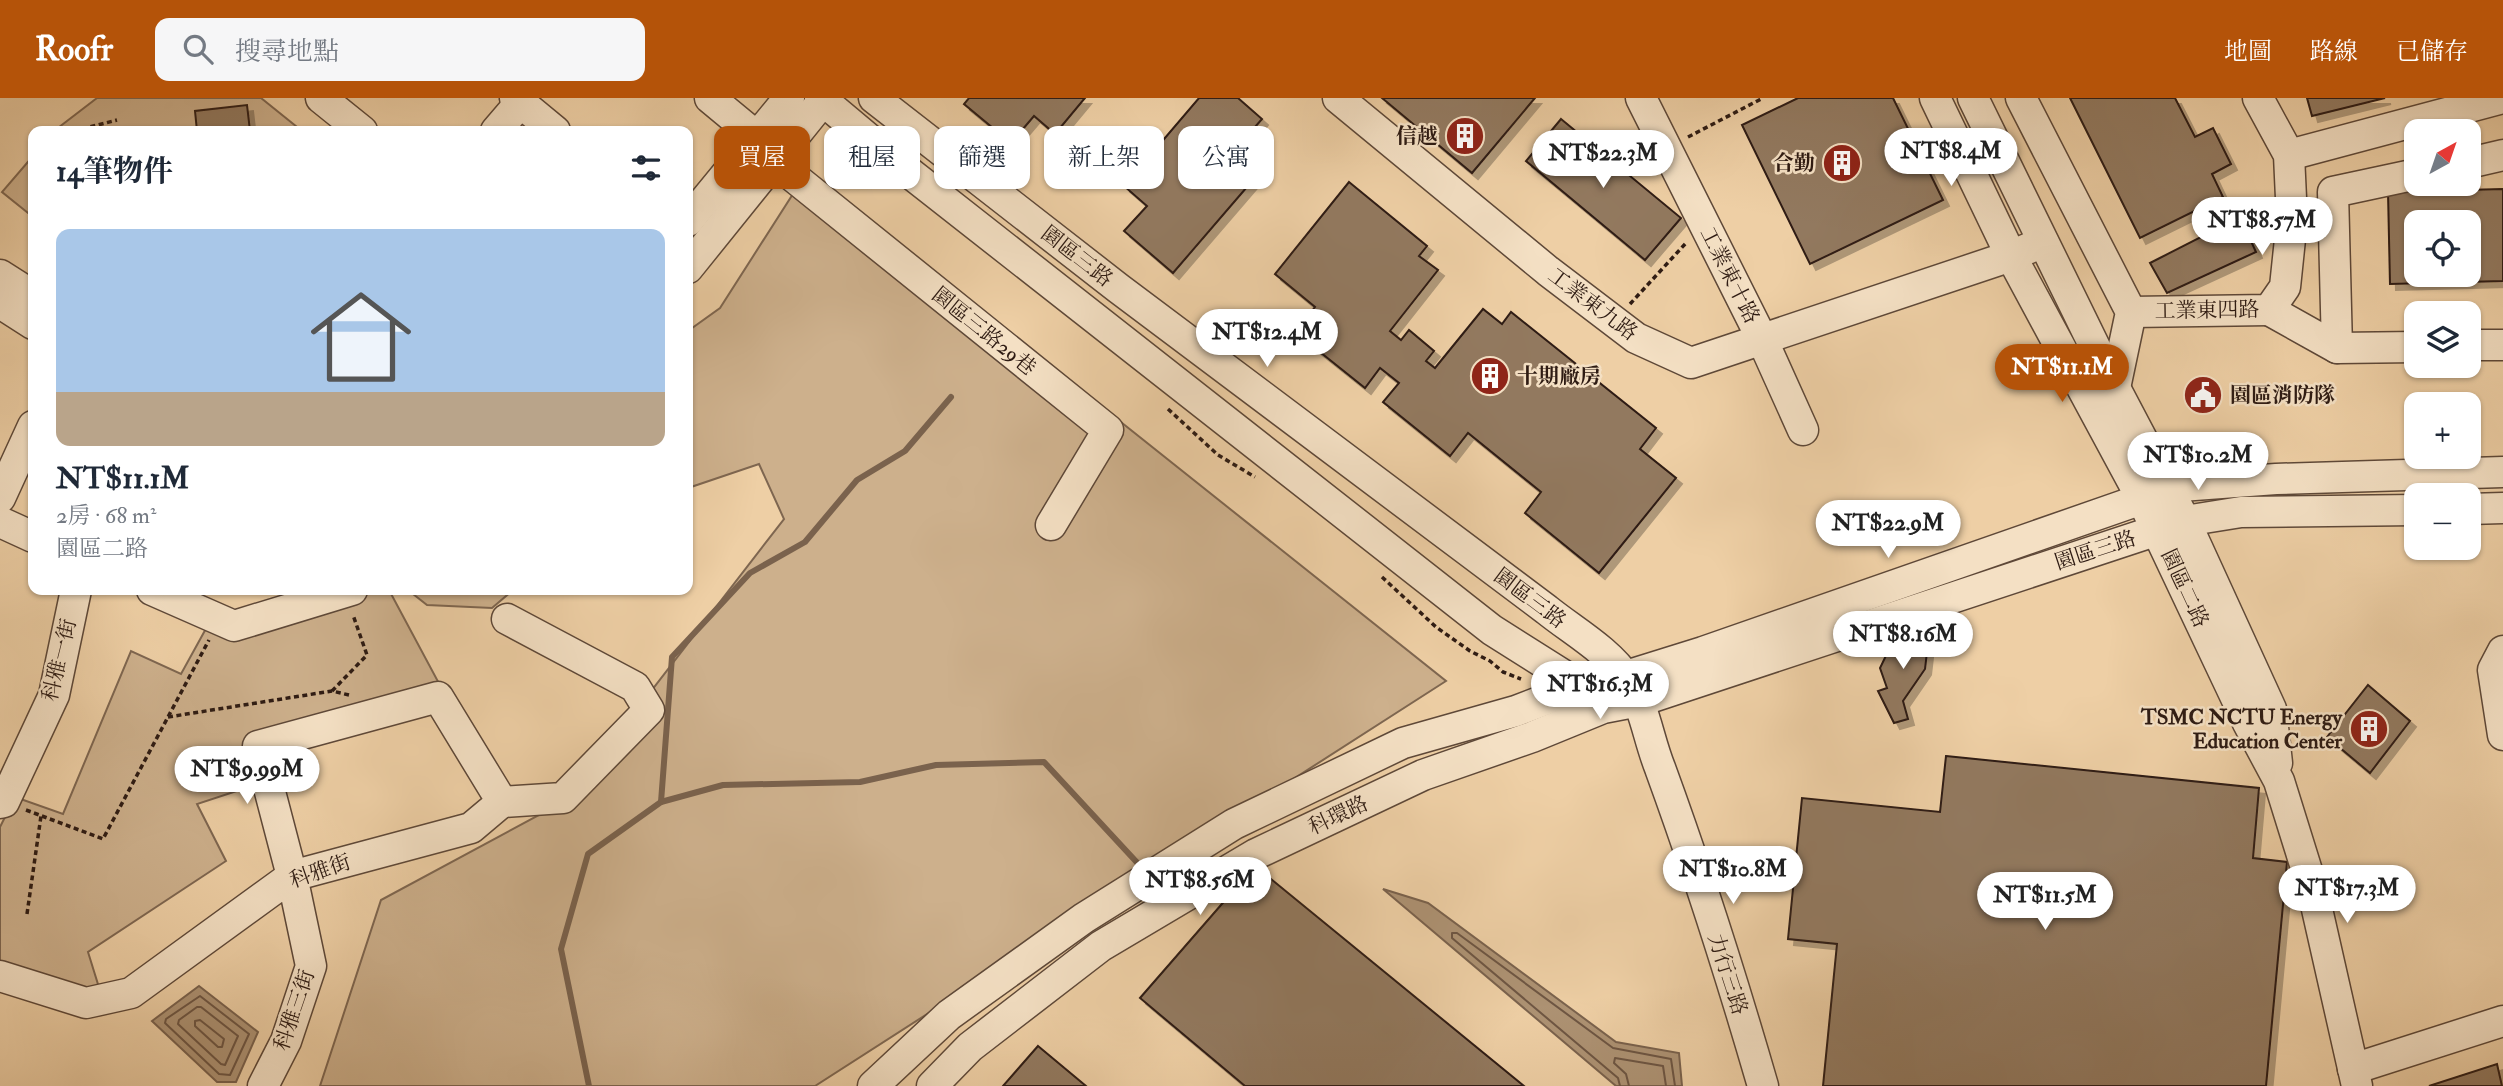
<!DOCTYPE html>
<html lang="zh-TW">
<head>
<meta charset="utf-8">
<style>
	:root { --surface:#fff; --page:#f6f6f7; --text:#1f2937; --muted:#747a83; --accent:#b45309 }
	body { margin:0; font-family:"IM FELL Double Pica","Noto Serif TC",serif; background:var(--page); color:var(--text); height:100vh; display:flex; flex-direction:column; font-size:26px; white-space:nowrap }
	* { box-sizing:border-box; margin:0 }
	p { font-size:23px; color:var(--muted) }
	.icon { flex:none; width:38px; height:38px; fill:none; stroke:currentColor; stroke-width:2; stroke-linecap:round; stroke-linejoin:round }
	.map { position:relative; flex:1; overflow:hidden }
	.sheet { position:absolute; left:28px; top:28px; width:665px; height:469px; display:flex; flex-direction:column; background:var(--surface); border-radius:14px; box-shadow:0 2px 5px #0004 }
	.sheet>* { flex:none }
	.top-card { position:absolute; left:714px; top:28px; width:665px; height:63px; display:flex; gap:14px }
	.needle { width:46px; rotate:40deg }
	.controls { position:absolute; left:2404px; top:21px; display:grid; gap:14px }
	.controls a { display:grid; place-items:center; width:77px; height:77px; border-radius:14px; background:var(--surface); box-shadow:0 2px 5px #0004; font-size:35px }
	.price { position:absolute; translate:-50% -60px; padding:0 16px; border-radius:24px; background:#fff; color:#222; font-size:23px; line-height:46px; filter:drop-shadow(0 2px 4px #0008) }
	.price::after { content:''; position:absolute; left:50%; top:42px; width:21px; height:16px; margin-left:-10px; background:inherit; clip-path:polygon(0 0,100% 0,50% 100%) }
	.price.on { background:var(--accent); color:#fff }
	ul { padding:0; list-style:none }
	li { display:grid; align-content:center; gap:14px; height:371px; padding:0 28px }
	li span { display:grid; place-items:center; height:217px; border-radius:14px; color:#555 }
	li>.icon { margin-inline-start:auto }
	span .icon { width:126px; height:126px; fill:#fffc; stroke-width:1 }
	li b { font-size:30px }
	h2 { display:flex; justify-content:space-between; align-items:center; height:84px; padding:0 28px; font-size:30px }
	.chip { padding:0 24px; border-radius:14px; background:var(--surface); box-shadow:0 2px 5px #0004; font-size:24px; line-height:63px }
	.chip.on { background:var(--accent); color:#fff }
	header { display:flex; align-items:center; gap:42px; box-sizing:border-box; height:98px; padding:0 35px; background:var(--accent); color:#fff }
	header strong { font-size:33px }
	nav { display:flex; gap:38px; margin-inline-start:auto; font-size:24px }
	.search { width:490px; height:63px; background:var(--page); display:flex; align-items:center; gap:18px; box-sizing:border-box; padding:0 24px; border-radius:14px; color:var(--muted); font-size:26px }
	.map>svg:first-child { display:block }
</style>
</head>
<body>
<header>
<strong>Roofr</strong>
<div class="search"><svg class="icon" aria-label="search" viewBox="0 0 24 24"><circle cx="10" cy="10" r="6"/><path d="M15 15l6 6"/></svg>搜尋地點</div>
<nav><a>地圖</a><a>路線</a><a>已儲存</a></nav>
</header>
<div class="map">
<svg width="2503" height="988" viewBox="0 0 2503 988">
	<defs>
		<filter id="shadow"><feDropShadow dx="6" dy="6" stdDeviation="0" flood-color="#0004"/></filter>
	</defs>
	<rect width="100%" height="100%" fill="#eecfa5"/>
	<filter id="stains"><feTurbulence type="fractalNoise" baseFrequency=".00286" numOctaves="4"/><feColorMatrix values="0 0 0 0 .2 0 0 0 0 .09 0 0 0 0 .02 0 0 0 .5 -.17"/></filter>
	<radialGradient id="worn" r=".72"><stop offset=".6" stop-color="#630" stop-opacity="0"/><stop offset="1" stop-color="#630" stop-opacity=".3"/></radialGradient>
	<g fill="#cdb08c" stroke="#7e6650" stroke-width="2">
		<polygon points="97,0 261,0 302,33 54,33"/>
		<polygon points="33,58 33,119 2,94"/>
		<polygon points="807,74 1446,583 815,988 320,988 381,802 567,702 784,421 759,366 688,390 688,233 720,210"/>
		<polygon points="372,492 389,492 442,591 248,644 261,685 197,706 226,763 88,854 101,896 0,873 0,729 15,699 63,716 131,553 181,576 208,527 341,503"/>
		<polygon points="408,492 513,492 492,510 427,507"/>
	</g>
	<g fill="#ad9273" stroke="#7a624d" stroke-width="2">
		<polygon points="1383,791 1428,805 1616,944 1679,955 1682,988 1616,988"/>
		<polygon points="199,888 258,934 236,984 217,984 152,923"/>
	</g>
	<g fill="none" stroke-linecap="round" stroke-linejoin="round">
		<g stroke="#6e5643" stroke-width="2">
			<polygon points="200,898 249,936 230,977 219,976 165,925 166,921"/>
			<polygon points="197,909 201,909 238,938 225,967 221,966 178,926 179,922"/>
			<polygon points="200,922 224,941 222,949 218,949 195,928 195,923"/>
			<polyline points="1620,988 1618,980 1452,840 1452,835 1457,835 1613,950 1671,961 1675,988"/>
			<polyline points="1629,988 1626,976 1614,965 1615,960 1663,968 1666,988"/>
		</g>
		<g stroke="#7a624d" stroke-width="6">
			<polyline points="661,704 672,559 750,475 805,444 857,382 905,353 951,299"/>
			<polyline points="589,988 561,851 588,756 661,704 723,687 860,684 936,667 1044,664 1143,771"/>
		</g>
	</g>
	<g fill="#92795f" stroke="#2e1b13" stroke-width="2" fill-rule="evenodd" filter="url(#shadow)">
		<polygon points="969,0 1085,0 1055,36 1034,18 1011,45 964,6"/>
		<polygon points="1199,0 1238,0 1262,21 1228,60 1253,82 1173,175 1124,133 1147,108 1124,88"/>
		<polygon points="1382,0 1535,0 1472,75"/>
		<polygon points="1798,0 1893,0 1943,102 1810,166 1742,27"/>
		<polygon points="2070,0 2175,0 2195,39 2213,30 2231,66 2212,76 2223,99 2140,140"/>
		<polygon points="2307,0 2385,0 2312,18"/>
		<polygon points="247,7 250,33 197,33 195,13"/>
		<polygon points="1561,21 1681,120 1645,162 1526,63"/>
		<polygon points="1349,84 1427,148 1419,158 1438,172 1390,233 1401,242 1409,232 1434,253 1426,263 1435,270 1483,211 1502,226 1511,214 1656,330 1640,351 1676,380 1599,475 1525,415 1541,394 1468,335 1450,358 1383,304 1399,285 1380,270 1365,290 1295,234 1315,209 1275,176"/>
		<path d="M2503 91V183L2390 186 2388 94ZM2417 124H2469V177H2417Z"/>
		<polygon points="2240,119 2256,154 2167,195 2150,165"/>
		<polygon points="1924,530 1928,545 1925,571 1903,603 1908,621 1894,625 1878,593 1887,590 1880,570 1894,541"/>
		<polygon points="2368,587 2410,623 2370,675 2327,639"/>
		<polygon points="1946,658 2259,690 2253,760 2287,764 2266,988 1823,988 1837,846 1788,841 1802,700 1940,714"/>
		<polygon points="1255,768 1524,988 1245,988 1140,900"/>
		<polygon points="1038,948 1086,988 1003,988"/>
		<polygon points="2497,966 2502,988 2429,988"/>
	</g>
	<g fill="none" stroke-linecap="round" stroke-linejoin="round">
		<g stroke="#5e4838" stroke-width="33">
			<g id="minor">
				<polyline points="321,0 362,33"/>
				<polyline points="515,0 555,33"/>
				<polyline points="710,0 757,39"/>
				<polyline points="820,0 901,68 1492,532 1590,594 1640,603 2185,423 2241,414 2417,412"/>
				<path d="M874 0 1118 190 1547 512C1573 533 1609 553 1627 581 1645 609 1648 640 1660 670 1698 774 1732 881 1763 988"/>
				<polyline points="1338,0 1548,173 1636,240 1691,265 2011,158 2043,144"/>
				<polyline points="1641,0 1762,241 1803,332"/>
				<polyline points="1935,0 2011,158 2142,401 2248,625 2279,683 2312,789 2357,988"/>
				<polyline points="1973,0 2115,290 2185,423 2271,611 2277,665"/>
				<polyline points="2021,0 2131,214 2115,290"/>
				<polyline points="496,33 520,5"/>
				<polyline points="2289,57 2503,0"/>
				<polyline points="775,64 1108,332 1051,427"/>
				<polyline points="2469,65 2503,57"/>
				<polyline points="688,123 789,0"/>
				<polyline points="688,170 825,0"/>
				<polyline points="0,177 33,198"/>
				<polyline points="0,205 33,226"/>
				<polyline points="2269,212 2337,250 2417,249"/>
				<polyline points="2131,214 2269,212 2285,189 2292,122 2289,57 2258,0"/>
				<polyline points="2469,247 2503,247"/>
				<polyline points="2337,250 2333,94 2417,76"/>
				<polyline points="0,400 33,328"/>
				<polyline points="2469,411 2503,410"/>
				<polyline points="0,424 33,439"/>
				<polyline points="152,492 234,528 352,492"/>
				<polyline points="2503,553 2493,572 2503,637"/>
				<polyline points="502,704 563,700 649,612 635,589 507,521"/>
				<polyline points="0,705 4,704 54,597 76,492"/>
				<polyline points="0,878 86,905 131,895 292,778 471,730 502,704 438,599 258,648 292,778 311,868 286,943 263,988"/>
				<polyline points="2353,971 2503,923"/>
				<polyline points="873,988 949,917 1084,820 1234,726 1403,645 1516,613 1581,588 1626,578 1703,554 2142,401 2167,389 2276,381 2503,374"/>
				<polyline points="932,988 970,949 1101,848 1256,756 1423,677 1532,639 1603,610 1629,605"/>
			</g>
		</g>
		<g stroke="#2e1b13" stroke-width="3.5" stroke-dasharray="5 3.5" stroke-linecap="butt">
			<polyline points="74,33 117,22"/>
			<polyline points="1688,39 1763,0"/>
			<polyline points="33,71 30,101 33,104"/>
			<polyline points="1630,206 1686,145"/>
			<polyline points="1168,311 1218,357 1255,379"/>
			<polyline points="1382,479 1436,529 1470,553 1490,563 1503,574 1521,581"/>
			<polyline points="332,593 367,557 353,517"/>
			<polyline points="168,619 332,593 349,597"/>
			<polyline points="26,712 103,741 209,542"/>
			<polyline points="27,816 41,718"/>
		</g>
		<use href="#minor" stroke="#f4e0c4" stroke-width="30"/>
	</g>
	<defs>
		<g id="building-disc" transform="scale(2.0125)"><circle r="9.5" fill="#8f2418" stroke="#f4e0c4"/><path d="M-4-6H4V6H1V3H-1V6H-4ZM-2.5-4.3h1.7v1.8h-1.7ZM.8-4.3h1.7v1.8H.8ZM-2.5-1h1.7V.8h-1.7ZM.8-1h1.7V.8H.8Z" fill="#fff"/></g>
		<g id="civic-disc" transform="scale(2.0125)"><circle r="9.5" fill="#8f2418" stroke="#f4e0c4"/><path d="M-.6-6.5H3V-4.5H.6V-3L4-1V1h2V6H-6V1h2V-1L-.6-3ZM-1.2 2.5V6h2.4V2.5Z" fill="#fff"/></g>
	</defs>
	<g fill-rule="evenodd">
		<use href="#building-disc" x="1465" y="38"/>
		<use href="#building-disc" x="1842" y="65"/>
		<use href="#building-disc" x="1490" y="278"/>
		<use href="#civic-disc" x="2203" y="297"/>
		<use href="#building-disc" x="2369" y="631"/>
	</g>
	<g text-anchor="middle" stroke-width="5" stroke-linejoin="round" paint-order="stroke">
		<g font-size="21" font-weight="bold" fill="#2e1b13" stroke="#f4e0c4" text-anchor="end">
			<text x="1438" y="45">信越</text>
			<text x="1815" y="72">合勤</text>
			<text x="1517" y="285" text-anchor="start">十期廠房</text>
			<text x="2230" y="304" text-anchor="start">園區消防隊</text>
			<text x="2342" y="626">TSMC NCTU Energy<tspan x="2342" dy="24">Education Center</tspan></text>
		</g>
		<g font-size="21" fill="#2e1b13" stroke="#f4e0c4">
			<text transform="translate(1077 158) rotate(38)" y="7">園區三路</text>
			<text transform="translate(1730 177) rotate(63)" y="7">工業東十路</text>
			<text transform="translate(1593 206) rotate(37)" y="7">工業東九路</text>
			<text transform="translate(2207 212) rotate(-1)" y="7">工業東四路</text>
			<text transform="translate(984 233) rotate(39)" y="7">園區三路29巷</text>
			<text transform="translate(2095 452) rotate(-18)" y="7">園區三路</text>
			<text transform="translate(2185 490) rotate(65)" y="7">園區二路</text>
			<text transform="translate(1530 500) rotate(37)" y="7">園區三路</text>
			<text transform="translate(59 562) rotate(-76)" y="7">科雅一街</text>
			<text transform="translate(1338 717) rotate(-25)" y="7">科環路</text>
			<text transform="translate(320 773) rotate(-19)" y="7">科雅街</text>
			<text transform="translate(1728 876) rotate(72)" y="7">力行三路</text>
			<text transform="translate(294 912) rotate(-71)" y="7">科雅三街</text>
		</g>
	</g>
	<rect width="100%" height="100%" filter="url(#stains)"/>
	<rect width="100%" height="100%" fill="url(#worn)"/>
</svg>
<div class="controls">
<a><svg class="needle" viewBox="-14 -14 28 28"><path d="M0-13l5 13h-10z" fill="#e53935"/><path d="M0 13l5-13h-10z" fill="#747a83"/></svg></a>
<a><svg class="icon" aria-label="locate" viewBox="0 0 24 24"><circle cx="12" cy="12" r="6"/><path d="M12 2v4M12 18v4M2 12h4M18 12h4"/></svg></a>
<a><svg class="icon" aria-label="layers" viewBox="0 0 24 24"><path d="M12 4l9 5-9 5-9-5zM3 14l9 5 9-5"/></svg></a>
<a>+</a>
<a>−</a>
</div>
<b class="price" style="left:1951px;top:90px">NT$8.4M</b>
<b class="price" style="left:1603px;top:92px">NT$22.3M</b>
<b class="price" style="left:2262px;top:159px">NT$8.57M</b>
<b class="price" style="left:1267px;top:271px">NT$12.4M</b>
<b class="price on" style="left:2062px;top:306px">NT$11.1M</b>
<b class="price" style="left:2198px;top:394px">NT$10.2M</b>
<b class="price" style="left:1888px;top:462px">NT$22.9M</b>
<b class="price" style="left:1903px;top:573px">NT$8.16M</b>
<b class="price" style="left:1600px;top:623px">NT$16.3M</b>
<b class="price" style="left:247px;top:708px">NT$9.99M</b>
<b class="price" style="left:1733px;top:808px">NT$10.8M</b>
<b class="price" style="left:1200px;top:819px">NT$8.56M</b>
<b class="price" style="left:2347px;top:827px">NT$17.3M</b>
<b class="price" style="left:2045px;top:834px">NT$11.5M</b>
<div class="top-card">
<a class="chip on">買屋</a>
<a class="chip">租屋</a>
<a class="chip">篩選</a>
<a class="chip">新上架</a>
<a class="chip">公寓</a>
</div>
<section class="sheet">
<h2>14筆物件<svg class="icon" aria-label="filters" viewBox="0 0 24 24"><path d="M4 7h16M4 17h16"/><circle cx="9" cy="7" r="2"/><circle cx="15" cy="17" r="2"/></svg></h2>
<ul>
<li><span style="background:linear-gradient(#a9c7e8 75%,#b9a48a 0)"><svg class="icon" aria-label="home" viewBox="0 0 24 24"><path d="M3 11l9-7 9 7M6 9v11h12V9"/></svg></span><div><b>NT$11.1M</b><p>2房 · 68 m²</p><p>園區二路</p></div></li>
</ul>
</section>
</div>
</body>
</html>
